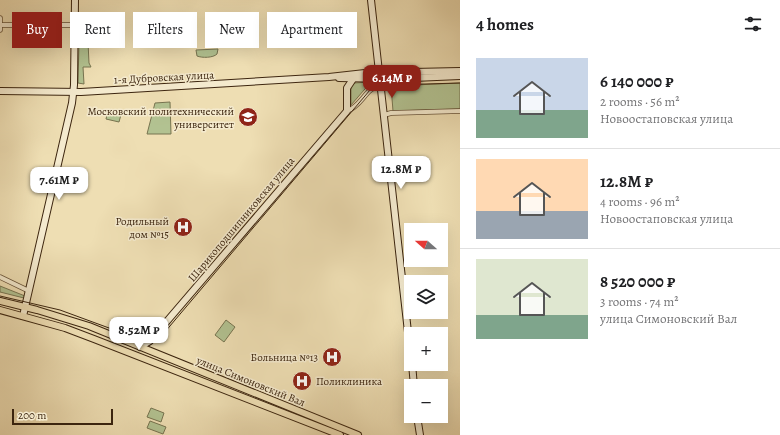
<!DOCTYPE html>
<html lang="en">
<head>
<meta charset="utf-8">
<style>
	:root { --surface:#fff; --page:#f6f6f6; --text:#202124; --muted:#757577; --line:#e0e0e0; --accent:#8f2418 }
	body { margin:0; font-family:Alegreya,serif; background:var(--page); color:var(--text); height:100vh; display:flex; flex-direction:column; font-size:15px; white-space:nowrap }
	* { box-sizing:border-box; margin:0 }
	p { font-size:13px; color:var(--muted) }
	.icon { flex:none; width:22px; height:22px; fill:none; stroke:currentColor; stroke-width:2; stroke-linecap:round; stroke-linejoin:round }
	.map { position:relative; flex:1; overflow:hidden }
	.sheet { display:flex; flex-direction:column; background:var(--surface); width:320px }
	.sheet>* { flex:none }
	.top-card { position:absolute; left:12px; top:12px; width:380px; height:36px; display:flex; gap:8px }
	.needle { width:26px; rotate:291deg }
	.controls { position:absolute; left:404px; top:223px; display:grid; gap:8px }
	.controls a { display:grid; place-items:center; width:44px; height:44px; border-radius:0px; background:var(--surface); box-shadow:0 4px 16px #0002; font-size:20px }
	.scale { position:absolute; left:12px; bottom:10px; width:101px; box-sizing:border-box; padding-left:4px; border:2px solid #3c250f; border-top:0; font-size:11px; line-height:14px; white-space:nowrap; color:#3c250f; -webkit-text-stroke:3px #f4eace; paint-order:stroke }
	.price { position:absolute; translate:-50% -34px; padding:0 9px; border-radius:8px; background:#fff; color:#222; font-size:13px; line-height:26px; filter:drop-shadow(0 1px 2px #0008) }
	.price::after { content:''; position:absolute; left:50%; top:24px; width:12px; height:9px; margin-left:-6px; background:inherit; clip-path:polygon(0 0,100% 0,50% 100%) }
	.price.current { background:var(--accent); color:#fff }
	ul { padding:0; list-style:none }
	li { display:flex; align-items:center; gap:12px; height:100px; padding:0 16px }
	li+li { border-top:1px solid var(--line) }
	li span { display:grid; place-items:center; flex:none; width:112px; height:80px; border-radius:0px; color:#555 }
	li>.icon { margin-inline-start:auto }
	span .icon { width:48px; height:48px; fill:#fffc; stroke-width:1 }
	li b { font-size:17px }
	h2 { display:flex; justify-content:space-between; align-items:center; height:48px; padding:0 16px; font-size:17px }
	.pill { padding:0 14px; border-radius:0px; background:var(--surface); box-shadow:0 4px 16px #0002; font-size:14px; line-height:36px }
	.pill.current { background:var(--accent); color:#fff }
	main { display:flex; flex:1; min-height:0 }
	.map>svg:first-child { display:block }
</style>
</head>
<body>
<main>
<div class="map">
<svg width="460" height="435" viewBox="0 0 460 435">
	<rect width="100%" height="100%" fill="#eedeb3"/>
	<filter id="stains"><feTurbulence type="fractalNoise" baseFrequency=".005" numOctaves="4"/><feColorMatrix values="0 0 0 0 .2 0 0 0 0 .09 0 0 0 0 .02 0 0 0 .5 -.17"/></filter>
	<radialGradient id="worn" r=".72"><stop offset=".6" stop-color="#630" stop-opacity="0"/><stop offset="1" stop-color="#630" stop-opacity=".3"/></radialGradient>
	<g fill="#b2c291" stroke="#777450">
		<polygon points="88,42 89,63 91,67 83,67 84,84 78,83 79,43"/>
		<path d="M218 49 217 54C213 58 202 58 197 56L196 50Z"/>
		<polygon points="371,82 351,105 351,87 354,83"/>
		<polygon points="460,83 460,109 393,111 391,86"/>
		<polygon points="170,102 171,134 147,134 155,103"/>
		<polygon points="108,111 122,111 119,122 106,119"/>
		<polygon points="0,286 25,296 24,298 0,292"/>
		<polygon points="226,320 235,327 224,342 215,335"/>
		<polygon points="151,408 164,413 161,422 147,417"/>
		<polygon points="150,421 166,427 163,434 147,428"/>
	</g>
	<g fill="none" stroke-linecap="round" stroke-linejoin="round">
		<g stroke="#685338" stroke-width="5.5">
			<g id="street">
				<polyline points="0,18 0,30"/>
				<polyline points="0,25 75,25"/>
				<path d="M347 111C362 106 365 88 381 85"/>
				<polyline points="384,115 391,113 460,111"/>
				<polyline points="0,277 29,291"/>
			</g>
		</g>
		<g stroke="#3c250f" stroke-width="8">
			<g id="secondary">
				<polyline points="371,0 411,359"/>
				<polyline points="339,78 390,79 460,76"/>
				<polyline points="0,91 81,92 329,77 365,73 460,71"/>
				<polyline points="23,316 72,103 74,85 75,0"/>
				<polyline points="140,347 150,341 347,111 347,88 353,79"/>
				<polyline points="412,364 414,386"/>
				<polyline points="417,416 420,435"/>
			</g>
		</g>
		<g stroke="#3c250f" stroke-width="8">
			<g id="primary">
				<polyline points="0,301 37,310 89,326 358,435"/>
				<polyline points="0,310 65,328 94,339 340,435"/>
			</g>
		</g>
		<use href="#street" stroke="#f4eace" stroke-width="4"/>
		<use href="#secondary" stroke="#f4eace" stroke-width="6"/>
		<use href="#primary" stroke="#eedeb3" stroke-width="6"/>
		<path stroke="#3c250f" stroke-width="1" d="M0 296 60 310 139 339C150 342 156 342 164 333L370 90 378 86 390 85 460 83"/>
	</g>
	<defs>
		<g id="university-disc" transform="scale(1)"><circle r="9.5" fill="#8f2418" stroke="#f4eace"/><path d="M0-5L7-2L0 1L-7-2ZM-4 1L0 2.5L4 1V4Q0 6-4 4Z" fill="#fff"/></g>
		<g id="hospital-disc" transform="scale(1)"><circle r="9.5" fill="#8f2418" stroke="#f4eace"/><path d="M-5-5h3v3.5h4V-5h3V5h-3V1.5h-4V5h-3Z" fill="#fff"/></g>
	</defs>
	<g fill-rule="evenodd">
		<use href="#university-disc" x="248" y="117"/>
		<use href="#hospital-disc" x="183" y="227"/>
		<use href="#hospital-disc" x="332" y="357"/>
		<use href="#hospital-disc" x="302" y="381"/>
	</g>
	<g text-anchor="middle" stroke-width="3" stroke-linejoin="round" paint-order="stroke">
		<g font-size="11" fill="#3c250f" stroke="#f4eace">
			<text transform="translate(164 77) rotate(-3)" y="4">1-я Дубровская улица</text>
			<text transform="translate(241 219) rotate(-50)" y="4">Шарикоподшипниковская улица</text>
			<text transform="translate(251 381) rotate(22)" y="4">улица Симоновский Вал</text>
		</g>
		<g font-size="11" fill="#3c250f" stroke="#f4eace" text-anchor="end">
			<text x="234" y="115">Московский политехнический<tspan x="234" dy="13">университет</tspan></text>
			<text x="169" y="225">Родильный<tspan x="169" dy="13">дом №15</tspan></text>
			<text x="318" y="361">Больница №13</text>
			<text x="316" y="385" text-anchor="start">Поликлиника</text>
		</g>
	</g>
	<rect width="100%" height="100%" filter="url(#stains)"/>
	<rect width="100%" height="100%" fill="url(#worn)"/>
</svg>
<div class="controls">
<a><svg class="needle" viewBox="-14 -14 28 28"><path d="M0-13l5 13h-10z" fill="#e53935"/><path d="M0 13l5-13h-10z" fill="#757577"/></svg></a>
<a><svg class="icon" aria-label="layers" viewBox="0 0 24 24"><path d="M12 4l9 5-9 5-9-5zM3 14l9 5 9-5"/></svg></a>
<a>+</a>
<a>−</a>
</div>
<div class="scale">200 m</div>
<b class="price current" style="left:392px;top:99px">6.14M ₽</b>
<b class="price" style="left:401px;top:190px">12.8M ₽</b>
<b class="price" style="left:59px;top:201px">7.61M ₽</b>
<b class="price" style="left:139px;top:351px">8.52M ₽</b>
<div class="top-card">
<a class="pill current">Buy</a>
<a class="pill">Rent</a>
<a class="pill">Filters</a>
<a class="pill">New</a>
<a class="pill">Apartment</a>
</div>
</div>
<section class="sheet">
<h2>4 homes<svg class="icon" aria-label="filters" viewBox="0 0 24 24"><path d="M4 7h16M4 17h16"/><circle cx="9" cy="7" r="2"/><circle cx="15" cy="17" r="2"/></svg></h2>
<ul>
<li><span style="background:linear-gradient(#c9d6e8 65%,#7fa58c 0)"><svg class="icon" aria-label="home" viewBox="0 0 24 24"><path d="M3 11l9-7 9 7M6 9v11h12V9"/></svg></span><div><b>6 140 000 ₽</b><p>2 rooms · 56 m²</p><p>Новоостаповская улица</p></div></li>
<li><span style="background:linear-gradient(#ffd9b3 65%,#9aa5b1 0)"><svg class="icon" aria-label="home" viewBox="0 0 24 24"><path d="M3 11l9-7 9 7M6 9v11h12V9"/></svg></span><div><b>12.8M ₽</b><p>4 rooms · 96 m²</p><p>Новоостаповская улица</p></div></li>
<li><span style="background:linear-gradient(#dfe7d0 70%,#7fa58c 0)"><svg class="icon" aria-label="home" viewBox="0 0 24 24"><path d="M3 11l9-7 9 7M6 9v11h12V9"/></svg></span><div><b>8 520 000 ₽</b><p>3 rooms · 74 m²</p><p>улица Симоновский Вал</p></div></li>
</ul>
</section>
</main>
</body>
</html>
